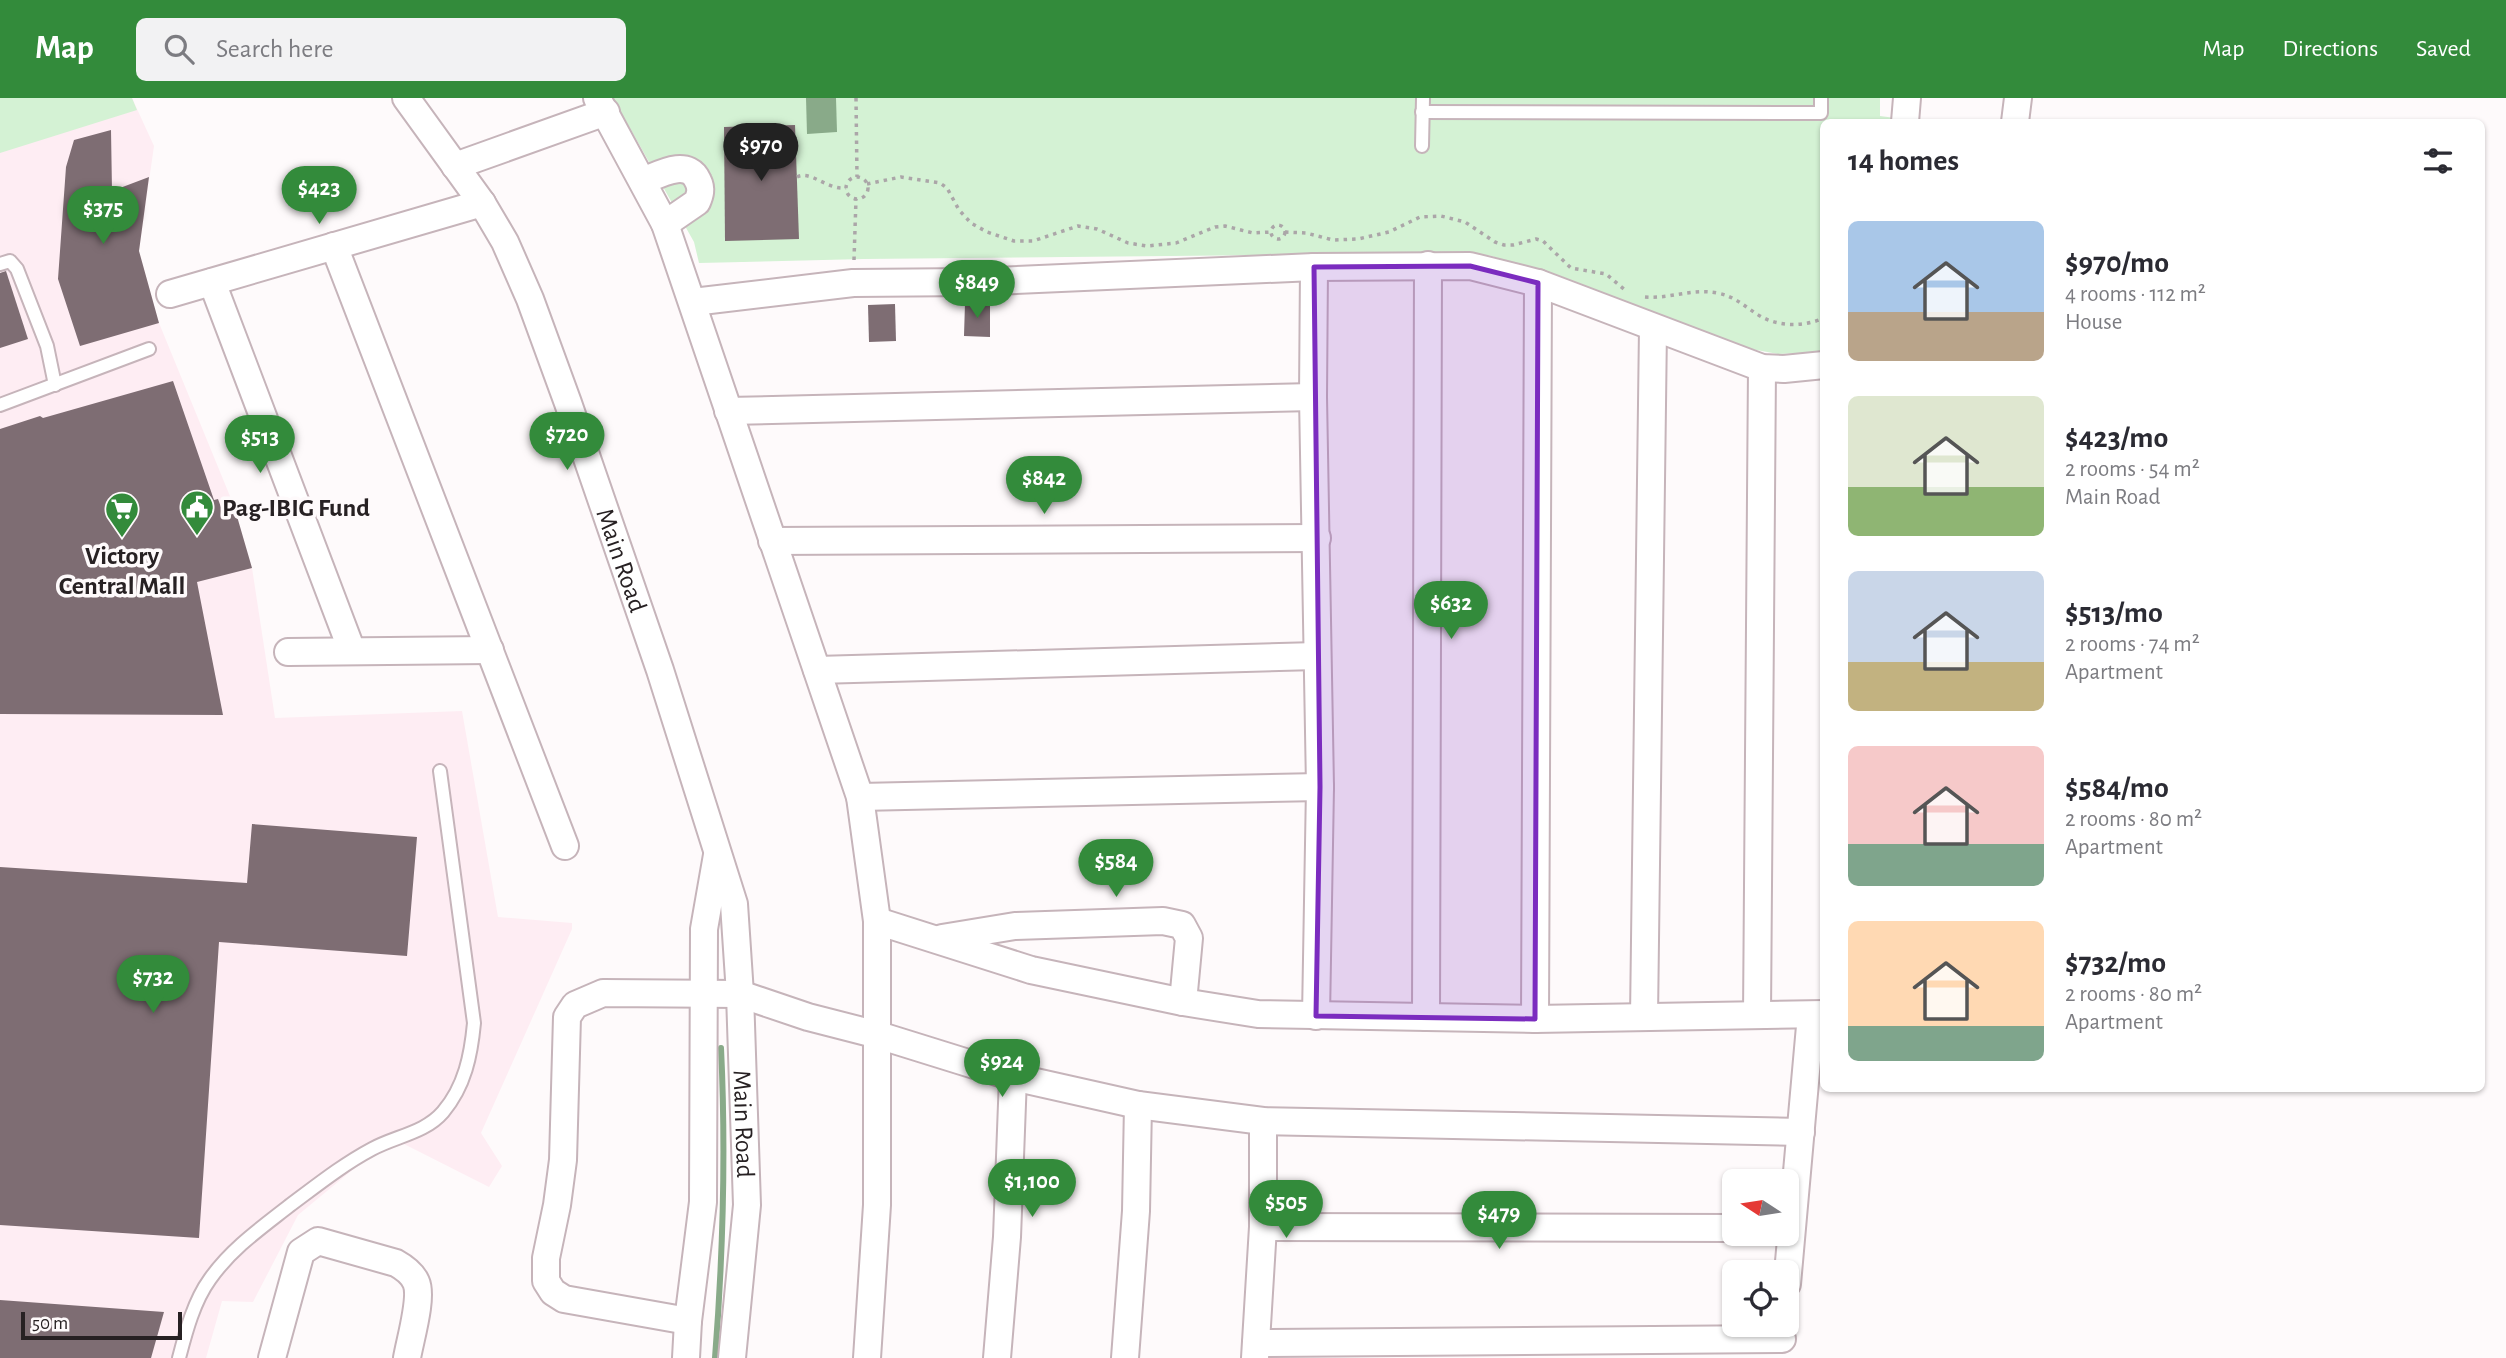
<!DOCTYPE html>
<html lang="en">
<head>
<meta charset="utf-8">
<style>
	:root { --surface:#fff; --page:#f2f2f3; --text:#2b2b33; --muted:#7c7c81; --accent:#338b3b }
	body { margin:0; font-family:"Alegreya Sans",sans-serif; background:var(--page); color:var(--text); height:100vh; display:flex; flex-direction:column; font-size:26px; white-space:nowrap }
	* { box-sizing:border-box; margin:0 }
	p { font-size:23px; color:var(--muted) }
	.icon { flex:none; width:38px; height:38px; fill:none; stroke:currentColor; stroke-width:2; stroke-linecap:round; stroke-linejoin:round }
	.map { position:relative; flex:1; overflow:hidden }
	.drawer { position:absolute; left:1820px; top:21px; width:665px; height:973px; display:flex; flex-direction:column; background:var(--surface); border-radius:10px; box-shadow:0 2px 5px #0004 }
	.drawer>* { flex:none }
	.needle { width:46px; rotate:282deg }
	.buttons { position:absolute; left:1722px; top:1071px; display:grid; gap:14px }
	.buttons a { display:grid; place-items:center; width:77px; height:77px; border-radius:10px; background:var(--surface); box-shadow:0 2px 5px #0004; font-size:35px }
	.scale { position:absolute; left:21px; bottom:18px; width:161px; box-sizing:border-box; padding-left:7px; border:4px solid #272123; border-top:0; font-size:19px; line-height:24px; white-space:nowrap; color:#272123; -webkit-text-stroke:5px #fefafb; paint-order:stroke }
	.price { position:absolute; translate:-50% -60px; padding:0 16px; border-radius:24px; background:var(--accent); color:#fff; font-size:23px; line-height:46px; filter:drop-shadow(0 2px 4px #0008) }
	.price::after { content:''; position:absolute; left:50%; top:42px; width:21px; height:16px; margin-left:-10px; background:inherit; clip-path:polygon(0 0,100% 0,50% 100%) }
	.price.active { background:#222; color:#fff }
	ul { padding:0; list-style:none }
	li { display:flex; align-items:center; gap:21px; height:175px; padding:0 28px }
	li span { display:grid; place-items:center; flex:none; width:196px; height:140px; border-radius:10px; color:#555 }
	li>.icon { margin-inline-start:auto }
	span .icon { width:84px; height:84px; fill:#fffc; stroke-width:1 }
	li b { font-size:30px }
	h2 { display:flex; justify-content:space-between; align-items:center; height:84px; padding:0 28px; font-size:30px }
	header { display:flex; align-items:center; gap:42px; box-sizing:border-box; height:98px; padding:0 35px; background:var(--accent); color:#fff }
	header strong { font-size:33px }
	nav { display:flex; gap:38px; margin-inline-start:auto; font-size:24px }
	.search { width:490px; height:63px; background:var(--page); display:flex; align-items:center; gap:18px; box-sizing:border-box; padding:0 24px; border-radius:10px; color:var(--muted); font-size:26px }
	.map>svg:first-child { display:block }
</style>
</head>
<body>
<header>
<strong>Map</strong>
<div class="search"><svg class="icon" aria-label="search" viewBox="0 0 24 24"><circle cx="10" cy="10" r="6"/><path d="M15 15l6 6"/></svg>Search here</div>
<nav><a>Map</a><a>Directions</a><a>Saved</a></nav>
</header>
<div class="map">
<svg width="2506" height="1260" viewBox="0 0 2506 1260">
	<rect width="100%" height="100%" fill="#fefafb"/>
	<polygon fill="#feedf3" points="0,0 132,0 154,48 139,153 159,225 234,408 252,470 275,620 462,613 498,819 572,825 572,831 481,1035 502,1068 489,1089 400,1044 379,1050 298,1117 253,1204 222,1203 206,1260 0,1260"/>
	<g fill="#d4f2d4">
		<polygon points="0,0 132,0 137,12 0,55"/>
		<polygon points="613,0 1880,0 1880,18 1895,20 1895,24 1824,24 1823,254 1778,256 1746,250 1492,158 1473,155 864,161 699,165 694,144"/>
	</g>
	<polygon fill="#89aa89" points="806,0 836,0 837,34 807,36"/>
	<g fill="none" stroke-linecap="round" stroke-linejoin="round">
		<path stroke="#89aa89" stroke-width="6" d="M715 1260C723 1157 726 1053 721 950"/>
	</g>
	<g fill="#7e6d73">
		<polygon points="795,27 799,141 725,143 724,29"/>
		<polygon points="111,32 112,93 149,79 139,153 159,225 80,248 58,181 66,69 74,42"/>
		<polygon points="6,173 28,241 0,250 0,175"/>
		<polygon points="965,205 990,206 990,239 964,238"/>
		<polygon points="895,206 896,243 869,244 868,207"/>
		<polygon points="173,283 214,402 218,401 222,412 234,408 252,470 197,484 223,617 0,616 0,331 40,318 43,320"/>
		<polygon points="252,726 417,739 407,858 219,844 199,1140 0,1127 0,769 247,785"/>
		<polygon points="0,1202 164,1214 151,1260 0,1260"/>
	</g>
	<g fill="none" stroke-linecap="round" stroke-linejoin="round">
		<g stroke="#c6b4ba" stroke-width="16">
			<g id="lane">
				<polyline points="1422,14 1821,15 1821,0"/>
				<polyline points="1422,48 1423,0"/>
				<polyline points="0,166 10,163 17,171 47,248 55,287"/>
				<polyline points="0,307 149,251"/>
				<path d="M179 1260C186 1233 194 1203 210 1181 231 1151 261 1130 289 1108 316 1088 342 1067 372 1051 396 1038 425 1035 443 1014 465 988 471 957 474 925L440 673"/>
			</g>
		</g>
		<g stroke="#c6b4ba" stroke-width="30">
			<g id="street">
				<path id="s1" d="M406 0 482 105 505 144 530 201 568 305 660 572 734 806 740 896 747 1107 732 1260"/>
				<polyline points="597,0 665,126 860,699 877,823 877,1107 867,1260"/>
				<polyline points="1905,24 1907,0"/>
				<polyline points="2015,24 2018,0"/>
				<polyline points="455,68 606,14"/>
				<path d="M643 83C660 76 688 60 698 83 702 91 700 97 697 104L665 126"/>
				<polyline points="334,148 565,748"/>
				<polyline points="1314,169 1313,299 1320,689 1316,918"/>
				<polyline points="212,184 352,553"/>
				<polyline points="170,196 482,105"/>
				<polyline points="693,204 853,185 973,184 1314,169 1470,168 1538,185 1762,270 1784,271 1824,267"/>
				<polyline points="728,313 1313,299"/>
				<polyline points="772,443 1317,440"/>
				<polyline points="288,554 490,552"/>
				<polyline points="817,572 1317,558"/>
				<polyline points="860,699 1320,689"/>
				<polyline points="877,823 1031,872 1183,904 1258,916 1535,921 1824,916"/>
				<polyline points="942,840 1015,828 1163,823 1182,827 1189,840 1183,904"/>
				<polyline points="1757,917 1762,270"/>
				<polyline points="1426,919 1428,167"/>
				<polyline points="1644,919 1653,230"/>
				<polyline points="1535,921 1538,185"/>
				<polyline points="1263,1129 1734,1130"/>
				<polyline points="1787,1186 1811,917"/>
				<polyline points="688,1223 564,1201 553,1194 546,1183 546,1160 557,1107 563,1062 567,919 575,907 603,895 740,896 808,919 878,937 1013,979 1138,1007 1263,1023 1801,1034"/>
				<polyline points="1256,1245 1782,1241"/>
				<path d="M272 1260 301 1154 318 1143 396 1165C405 1170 412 1175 416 1184 423 1199 410 1242 407 1260"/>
				<polyline points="686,1260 688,1223 703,1104 704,831 717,757"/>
				<polyline points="997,1260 1007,1139 1013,979"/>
				<polyline points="1125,1260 1136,1113 1138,1007"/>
				<polyline points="1255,1260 1263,1129 1263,1023"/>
			</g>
		</g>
		<g stroke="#aba6a8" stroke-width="3.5" stroke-dasharray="3.5 5" stroke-linecap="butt">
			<polyline points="856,0 857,79"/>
			<path d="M797 79C811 72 827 92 846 90"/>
			<circle cx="857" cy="90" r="11"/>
			<polyline points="867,86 901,79 940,85 947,90 959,112 971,125 987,134 1014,143 1033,143 1078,128 1097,131 1128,145 1147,148 1176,145 1215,129 1225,128 1253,135 1271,134"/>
			<circle cx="1278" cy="134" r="7"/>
			<polyline points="1285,134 1306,135 1333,142 1358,141 1389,134 1420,119 1441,118 1465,124 1495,144 1504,147 1513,147 1536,141 1543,143 1571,170 1606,176 1625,192"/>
			<polyline points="854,162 856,101"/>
			<path d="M1645 199C1670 201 1692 190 1717 195 1735 198 1745 209 1760 218 1779 229 1804 229 1824 220"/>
		</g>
		<use href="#lane" stroke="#fff" stroke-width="12"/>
		<use href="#street" stroke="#fff" stroke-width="26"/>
	</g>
	<path fill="#7b2cbf" fill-opacity="0.2" stroke="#7b2cbf" stroke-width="5" stroke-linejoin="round" d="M1470 168 1538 185 1535 921 1316 918 1320 689 1314 169Z"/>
	<defs>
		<g id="civic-pin" transform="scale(1.75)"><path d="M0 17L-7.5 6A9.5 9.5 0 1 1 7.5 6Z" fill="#338b3b" stroke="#fefafb"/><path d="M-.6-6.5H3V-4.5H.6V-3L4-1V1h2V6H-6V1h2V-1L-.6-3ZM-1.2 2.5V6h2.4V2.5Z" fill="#fff"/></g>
		<g id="supermarket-pin" transform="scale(1.75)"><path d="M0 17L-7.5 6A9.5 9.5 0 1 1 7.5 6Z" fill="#338b3b" stroke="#fefafb"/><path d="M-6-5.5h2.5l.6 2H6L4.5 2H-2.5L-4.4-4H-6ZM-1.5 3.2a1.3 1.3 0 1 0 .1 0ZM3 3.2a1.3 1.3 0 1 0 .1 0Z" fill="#fff"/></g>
	</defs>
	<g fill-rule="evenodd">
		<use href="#civic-pin" x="197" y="409"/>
		<use href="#supermarket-pin" x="122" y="411"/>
	</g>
	<g text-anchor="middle" stroke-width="7" stroke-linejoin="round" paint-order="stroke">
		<g font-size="26" font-weight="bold" fill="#272123" stroke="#fefafb" text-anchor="start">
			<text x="222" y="418">Pag-IBIG Fund</text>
			<text x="122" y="466" text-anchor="middle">Victory<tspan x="122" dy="30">Central Mall</tspan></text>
		</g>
		<g font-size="26" fill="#272123" stroke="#fefafb">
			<text dy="9" stroke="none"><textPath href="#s1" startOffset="514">Main Road</textPath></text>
			<text dy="9" stroke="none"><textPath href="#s1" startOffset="1096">Main Road</textPath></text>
		</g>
	</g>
</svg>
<div class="buttons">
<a><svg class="needle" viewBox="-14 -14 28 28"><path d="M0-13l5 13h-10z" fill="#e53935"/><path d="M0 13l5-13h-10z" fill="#7c7c81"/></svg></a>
<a><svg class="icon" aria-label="locate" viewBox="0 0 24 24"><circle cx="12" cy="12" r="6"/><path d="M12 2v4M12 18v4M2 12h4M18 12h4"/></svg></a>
</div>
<div class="scale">50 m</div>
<b class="price active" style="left:761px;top:85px">$970</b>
<b class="price" style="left:319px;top:128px">$423</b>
<b class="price" style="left:103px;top:148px">$375</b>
<b class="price" style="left:977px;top:222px">$849</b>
<b class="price" style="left:567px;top:374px">$720</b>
<b class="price" style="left:260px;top:377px">$513</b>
<b class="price" style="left:1044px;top:418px">$842</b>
<b class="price" style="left:1451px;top:543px">$632</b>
<b class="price" style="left:1116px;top:801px">$584</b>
<b class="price" style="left:153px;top:917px">$732</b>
<b class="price" style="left:1002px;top:1001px">$924</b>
<b class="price" style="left:1032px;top:1121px">$1,100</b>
<b class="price" style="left:1286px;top:1142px">$505</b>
<b class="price" style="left:1499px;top:1153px">$479</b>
<section class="drawer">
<h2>14 homes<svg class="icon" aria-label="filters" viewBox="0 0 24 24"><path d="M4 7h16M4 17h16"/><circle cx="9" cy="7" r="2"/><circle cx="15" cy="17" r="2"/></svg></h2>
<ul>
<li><span style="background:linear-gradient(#a9c7e8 65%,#b9a48a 0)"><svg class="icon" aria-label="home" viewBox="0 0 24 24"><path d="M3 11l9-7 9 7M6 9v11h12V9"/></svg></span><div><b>$970/mo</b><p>4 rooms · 112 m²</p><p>House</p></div></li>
<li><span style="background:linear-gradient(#dfe7d0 65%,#8fb573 0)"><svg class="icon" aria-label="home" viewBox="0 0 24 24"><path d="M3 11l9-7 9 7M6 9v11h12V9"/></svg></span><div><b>$423/mo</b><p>2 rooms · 54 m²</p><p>Main Road</p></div></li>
<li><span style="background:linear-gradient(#c9d6e8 65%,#c2b280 0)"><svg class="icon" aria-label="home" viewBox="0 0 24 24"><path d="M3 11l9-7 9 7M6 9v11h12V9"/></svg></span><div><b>$513/mo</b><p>2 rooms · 74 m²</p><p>Apartment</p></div></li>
<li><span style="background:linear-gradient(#f6c9c9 70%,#7fa58c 0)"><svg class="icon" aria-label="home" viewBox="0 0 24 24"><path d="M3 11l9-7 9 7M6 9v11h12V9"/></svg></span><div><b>$584/mo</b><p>2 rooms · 80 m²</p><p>Apartment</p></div></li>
<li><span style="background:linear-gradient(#ffd9b3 75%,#7fa58c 0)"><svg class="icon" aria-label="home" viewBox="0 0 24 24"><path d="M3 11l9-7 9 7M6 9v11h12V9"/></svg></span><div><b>$732/mo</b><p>2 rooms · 80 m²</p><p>Apartment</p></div></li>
</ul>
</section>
</div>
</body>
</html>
